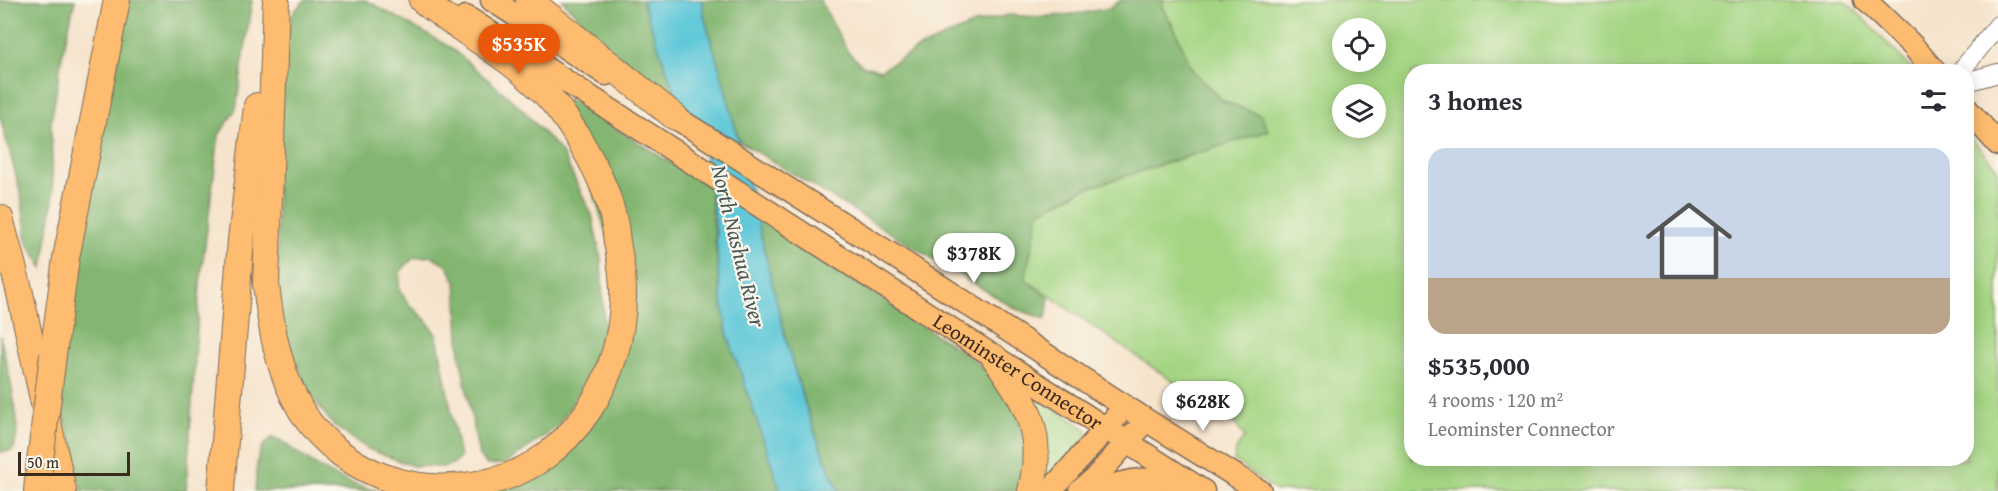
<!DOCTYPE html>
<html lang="en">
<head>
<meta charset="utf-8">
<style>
	:root { --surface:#fff; --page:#f2f2f3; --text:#2b2b33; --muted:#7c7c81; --line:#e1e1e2; --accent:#ea580c }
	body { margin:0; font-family:"Gentium Book Plus",serif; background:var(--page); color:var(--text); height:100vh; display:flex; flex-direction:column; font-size:22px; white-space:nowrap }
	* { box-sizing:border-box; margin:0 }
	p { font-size:20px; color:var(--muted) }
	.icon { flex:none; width:33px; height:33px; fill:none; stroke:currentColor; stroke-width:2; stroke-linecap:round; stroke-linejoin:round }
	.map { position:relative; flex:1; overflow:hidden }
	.side { position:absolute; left:1404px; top:64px; width:570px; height:402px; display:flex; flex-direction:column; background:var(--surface); border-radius:24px; box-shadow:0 3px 15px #0003 }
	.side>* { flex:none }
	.buttons { position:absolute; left:1332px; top:18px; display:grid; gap:12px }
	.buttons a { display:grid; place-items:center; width:54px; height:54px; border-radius:50%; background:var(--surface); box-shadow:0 3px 15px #0003; font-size:30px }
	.scale { position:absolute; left:18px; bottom:15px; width:112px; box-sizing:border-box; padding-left:6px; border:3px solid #3b2a1e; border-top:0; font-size:16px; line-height:21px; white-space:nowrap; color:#3b2a1e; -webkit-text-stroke:4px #fbf7ec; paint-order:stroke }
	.price { position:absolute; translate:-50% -51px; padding:0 14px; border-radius:21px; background:#fff; color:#222; font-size:20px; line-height:39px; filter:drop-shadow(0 2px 3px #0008) }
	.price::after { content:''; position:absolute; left:50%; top:36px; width:18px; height:14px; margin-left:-9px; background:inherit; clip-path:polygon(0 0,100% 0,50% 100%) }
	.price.on { background:var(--accent); color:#fff }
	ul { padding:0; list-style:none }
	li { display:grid; align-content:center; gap:12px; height:318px; padding:0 24px }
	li+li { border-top:2px solid var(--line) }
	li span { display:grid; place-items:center; height:186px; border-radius:18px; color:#555 }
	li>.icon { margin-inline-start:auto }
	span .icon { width:108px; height:108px; fill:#fffc; stroke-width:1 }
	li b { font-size:26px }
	h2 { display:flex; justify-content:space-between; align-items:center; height:72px; padding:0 24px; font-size:26px }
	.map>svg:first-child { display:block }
</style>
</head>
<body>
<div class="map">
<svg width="1998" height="491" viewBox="0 0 1998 491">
	<rect width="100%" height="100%" fill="#fbf7ec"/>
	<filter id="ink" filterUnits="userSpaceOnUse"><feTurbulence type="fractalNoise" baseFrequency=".0167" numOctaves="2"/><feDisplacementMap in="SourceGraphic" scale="12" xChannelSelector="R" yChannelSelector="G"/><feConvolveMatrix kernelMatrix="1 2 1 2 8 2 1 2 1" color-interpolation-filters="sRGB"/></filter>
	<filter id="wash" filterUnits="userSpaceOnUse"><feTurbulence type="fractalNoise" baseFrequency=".008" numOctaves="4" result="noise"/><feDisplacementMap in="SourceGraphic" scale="24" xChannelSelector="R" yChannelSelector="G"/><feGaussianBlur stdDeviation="1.35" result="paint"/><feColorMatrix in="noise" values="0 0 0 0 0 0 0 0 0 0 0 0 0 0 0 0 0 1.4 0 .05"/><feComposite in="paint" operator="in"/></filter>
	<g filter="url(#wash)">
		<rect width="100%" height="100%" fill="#f6e3cb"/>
		<g fill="#a4d583" stroke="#708050" stroke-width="1.5" fill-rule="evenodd">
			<path d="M1163 0H1842L1856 11 1915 72H1412V459H1966L1967 133 1998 170V491H1276L1234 460 1237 447 1245 437 1236 425 1025 279 1039 212 1084 189 1268 131 1261 115 1223 101 1192 70 1175 29 1162 8ZM1342 28H1376V62H1342ZM1342 94H1376V128H1342Z"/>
			<polygon points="1035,396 1087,430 1087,436 1041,491 1031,398"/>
		</g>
		<g fill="#83b671" stroke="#5f7048" stroke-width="1.5">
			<polygon points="0,0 75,0 62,56 51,123 53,201 43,268 27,242 21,194 0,117"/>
			<polygon points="130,0 252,0 236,109 219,135 200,284 186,491 82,491 64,414 60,389 78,255 94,162"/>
			<polygon points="305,0 366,0 450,47 521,108 562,153 592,215 601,260 604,326 583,387 557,427 505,464 487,465 479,456 460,355 456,282 447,265 432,256 413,258 400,272 399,290 408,303 427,321 437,336 460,458 454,463 444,467 413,466 368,449 334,426 309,393 279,317 276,166 287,34 293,13"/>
			<polygon points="562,0 642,0 670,79 682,106 598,38"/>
			<polygon points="702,0 820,0 848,52 863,66 881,70 917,49 976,23 1009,15 1041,17 1083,13 1110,8 1121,0 1163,0 1162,8 1175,29 1192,70 1223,101 1261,115 1268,131 1084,189 1039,212 1025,279 1049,297 1046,319 1016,309 739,141 704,16"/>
			<polygon points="568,99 710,187 719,281 727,333 781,491 496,491 563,454 630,307 565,104"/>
			<path d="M756 217 955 347C971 358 988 370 1001 386 1024 415 1032 456 1019 491H839C800 406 777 308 756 217Z"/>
			<path d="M0 335C5 359 26 433 12 451L0 452Z"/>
			<path d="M272 438 280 440C310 463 342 485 381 491H255C257 472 254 448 272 438Z"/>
		</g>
		<path fill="#5ec8d8" stroke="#4c797b" stroke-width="1.5" d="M642 0H702L704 16C715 54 727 92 736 131 767 251 786 377 839 491H781L780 489 727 333 719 281 715 222 707 162 670 79Z"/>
	</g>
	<g filter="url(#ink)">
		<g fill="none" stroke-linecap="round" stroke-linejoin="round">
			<g stroke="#7c6b5b" stroke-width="20">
				<g id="minor">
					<polyline points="1960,72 1998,25"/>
					<polyline points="1966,82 1998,73"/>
				</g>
			</g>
			<g stroke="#7c6b5b" stroke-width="25">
				<g id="major">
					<polyline points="492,0 606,74"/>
					<polyline points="1865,0 1912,45 1935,72"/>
					<path id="s1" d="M466 17 1203 491"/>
					<polyline points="659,107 900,260 1146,420 1260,491"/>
					<polyline points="1966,108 1998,144"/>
					<polyline points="1050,491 1116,417"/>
					<polyline points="1080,491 1094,479 1137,431"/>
					<path d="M1101 491C1129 477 1156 478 1187 482"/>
				</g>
			</g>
			<g stroke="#7c6b5b" stroke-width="28">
				<g id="highway">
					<path d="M276 0 266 284C271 328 278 371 301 410 321 444 358 470 396 481 428 490 456 489 488 482 573 463 625 375 623 291 623 274 620 258 617 242 616 231 614 219 611 209 602 174 569 117 543 91 508 55 461 32 422 0"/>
					<polyline points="529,0 675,117"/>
					<polyline points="0,218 19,289 63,491"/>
					<polyline points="53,355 66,258 117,0"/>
					<path d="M994 357C1027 401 1045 434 1031 491"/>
					<polyline points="37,491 39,470"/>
					<polyline points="221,491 241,240 257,106"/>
				</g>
			</g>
			<use href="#minor" stroke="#fff" stroke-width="18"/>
			<use href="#major" stroke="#fdbc6f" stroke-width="22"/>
			<use href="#highway" stroke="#fdbc6f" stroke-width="26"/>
			<g stroke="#7c6b5b" stroke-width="28" stroke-linecap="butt">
				<polyline id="highway-bridge" points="39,470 53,355"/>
			</g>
			<use href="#highway-bridge" stroke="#fdbc6f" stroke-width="26"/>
		</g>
	</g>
	<g text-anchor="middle" stroke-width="4.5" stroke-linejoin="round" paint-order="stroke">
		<g font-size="21" fill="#3b2a1e" stroke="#fbf7ec">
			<text dy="7" stroke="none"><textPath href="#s1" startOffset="656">Leominster Connector</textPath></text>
		</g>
		<g font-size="22" font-style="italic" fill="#465956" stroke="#fbf7ec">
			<text transform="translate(739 246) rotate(76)" y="8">North Nashua River</text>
		</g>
	</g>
</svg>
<div class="buttons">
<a><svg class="icon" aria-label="locate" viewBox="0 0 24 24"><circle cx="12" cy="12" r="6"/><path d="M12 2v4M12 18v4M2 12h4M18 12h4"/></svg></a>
<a><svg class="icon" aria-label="layers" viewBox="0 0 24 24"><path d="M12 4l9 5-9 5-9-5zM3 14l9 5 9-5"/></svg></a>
</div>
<div class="scale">50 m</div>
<b class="price on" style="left:519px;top:75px">$535K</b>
<b class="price" style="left:974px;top:284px">$378K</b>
<b class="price" style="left:1203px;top:432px">$628K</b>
<section class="side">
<h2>3 homes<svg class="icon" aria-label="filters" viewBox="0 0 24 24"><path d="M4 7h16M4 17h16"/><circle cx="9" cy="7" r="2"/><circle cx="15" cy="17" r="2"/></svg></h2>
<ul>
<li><span style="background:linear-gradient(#c9d6e8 70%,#b9a48a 0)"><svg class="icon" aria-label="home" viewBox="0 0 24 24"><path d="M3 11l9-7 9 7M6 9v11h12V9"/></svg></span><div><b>$535,000</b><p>4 rooms · 120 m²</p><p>Leominster Connector</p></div></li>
</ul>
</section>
</div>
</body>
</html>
